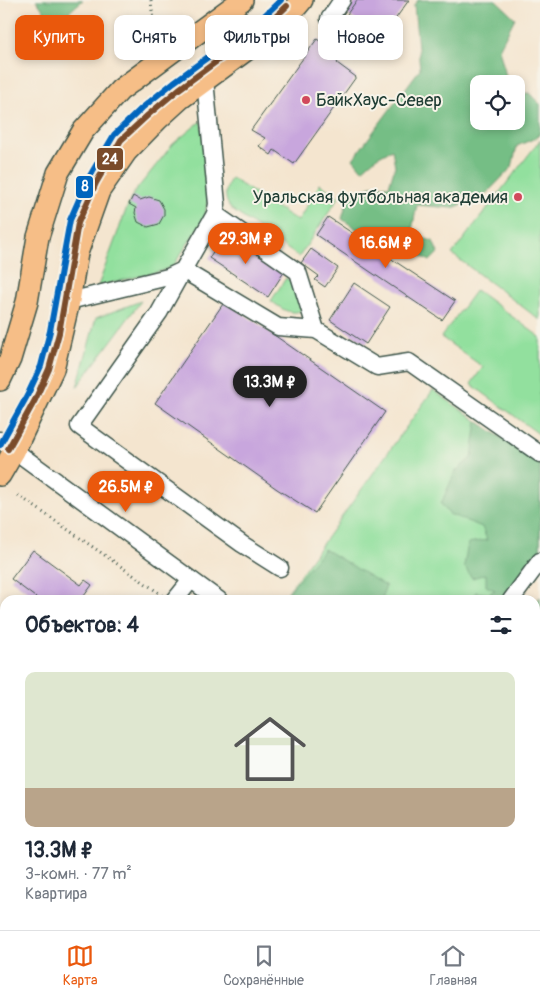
<!DOCTYPE html>
<html lang="ru">
<head>
<meta charset="utf-8">
<style>
	:root { --surface:#fff; --page:#f2f2f3; --text:#1f2937; --muted:#747a83; --line:#e0e1e3; --accent:#ea580c }
	body { margin:0; font-family:Pangolin,sans-serif; background:var(--page); color:var(--text); height:100vh; display:flex; flex-direction:column; font-size:19px; white-space:nowrap }
	* { box-sizing:border-box; margin:0 }
	p { font-size:16px; color:var(--muted) }
	.icon { flex:none; width:28px; height:28px; fill:none; stroke:currentColor; stroke-width:2; stroke-linecap:round; stroke-linejoin:round }
	.map { position:relative; flex:1; overflow:hidden }
	.drawer { position:absolute; left:0px; top:595px; width:540px; height:335px; display:flex; flex-direction:column; background:var(--surface); border-radius:15px 15px 0 0; box-shadow:0 2px 8px #0003 }
	.drawer>* { flex:none }
	.top-card { position:absolute; left:15px; top:15px; width:510px; height:45px; display:flex; gap:10px }
	.controls { position:absolute; left:470px; top:75px; display:grid; gap:10px }
	.controls a { display:grid; place-items:center; width:55px; height:55px; border-radius:10px; background:var(--surface); box-shadow:0 2px 8px #0003; font-size:25px }
	.price { position:absolute; translate:-50% -42px; padding:0 11px; border-radius:18px; background:var(--accent); color:#fff; font-size:16px; line-height:32px; filter:drop-shadow(0 1px 2px #0008) }
	.price::after { content:''; position:absolute; left:50%; top:30px; width:15px; height:11px; margin-left:-8px; background:inherit; clip-path:polygon(0 0,100% 0,50% 100%) }
	.price.current { background:#222; color:#fff }
	ul { padding:0; list-style:none }
	li { display:grid; align-content:center; gap:10px; height:265px; padding:0 25px }
	li+li { border-top:1px solid var(--line) }
	li span { display:grid; place-items:center; height:155px; border-radius:10px; color:#555 }
	li>.icon { margin-inline-start:auto }
	span .icon { width:90px; height:90px; fill:#fffc; stroke-width:1 }
	li b { font-size:21px }
	h2 { display:flex; justify-content:space-between; align-items:center; height:60px; padding:0 25px; font-size:21px }
	.pill { padding:0 18px; border-radius:10px; background:var(--surface); box-shadow:0 2px 8px #0003; font-size:18px; line-height:45px }
	.pill.current { background:var(--accent); color:#fff }
	.tabs { display:flex; justify-content:space-around; align-items:center; height:70px; border-top:1px solid var(--line); background:var(--surface); font-size:14px; color:var(--muted) }
	.tabs a { display:grid; justify-items:center; gap:2px }
	.tabs .current { color:var(--accent) }
	.map>svg:first-child { display:block }
</style>
</head>
<body>
<div class="map">
<svg width="540" height="930" viewBox="0 0 540 930">
	<rect width="100%" height="100%" fill="#f7f3e8"/>
	<filter id="ink" filterUnits="userSpaceOnUse"><feTurbulence type="fractalNoise" baseFrequency=".02" numOctaves="2"/><feDisplacementMap in="SourceGraphic" scale="10" xChannelSelector="R" yChannelSelector="G"/><feConvolveMatrix kernelMatrix="1 2 1 2 8 2 1 2 1" color-interpolation-filters="sRGB"/></filter>
	<filter id="wash" filterUnits="userSpaceOnUse"><feTurbulence type="fractalNoise" baseFrequency=".0096" numOctaves="4" result="noise"/><feDisplacementMap in="SourceGraphic" scale="20" xChannelSelector="R" yChannelSelector="G"/><feGaussianBlur stdDeviation="1.12" result="paint"/><feColorMatrix in="noise" values="0 0 0 0 0 0 0 0 0 0 0 0 0 0 0 0 0 1.4 0 .05"/><feComposite in="paint" operator="in"/></filter>
	<g filter="url(#wash)">
		<rect width="100%" height="100%" fill="#f4e5cf"/>
		<g fill="#92e09e" stroke="#588e69">
			<polygon points="201,121 204,143 204,165 209,193 204,219 173,266 162,271 98,286 126,210 133,194 173,144"/>
			<polygon points="540,140 540,320 452,254"/>
			<path d="M231 178 298 221 320 184 339 197 299 257 231 209C223 197 225 191 231 178Z"/>
			<path d="M286 278 298 285 302 301 301 311C288 315 281 308 271 301Z"/>
			<polygon points="476,290 540,337 540,435 471,384 483,367 441,337"/>
			<polygon points="141,301 77,387 96,318"/>
			<polygon points="433,390 540,465 540,551 504,600 282,600"/>
			<polygon points="540,597 540,681 535,678 535,604"/>
		</g>
		<g fill="#75be85" stroke="#4a7e5c">
			<polygon points="36,0 83,0 54,25"/>
			<polygon points="418,0 496,0 515,18 499,49 508,84 479,84 479,121 516,121 516,94 529,93 540,104 540,131 538,137 517,146 512,167 485,195 453,208 417,205 411,235 433,241 438,253 430,261 414,252 393,254 342,219 348,198 371,186 389,186 395,166 392,149 377,157 362,170 353,159 420,69 414,5"/>
			<polygon points="477,421 540,465 540,551 504,600 470,600 476,592 488,594 495,590 486,586 486,574 472,578 464,566 468,543 487,540 482,527 449,514 441,504 455,472 472,457"/>
			<polygon points="324,549 386,586 383,594 383,600 282,600"/>
		</g>
		<g id="blocks">
			<g fill="#c8a6dd">
				<polygon points="357,0 409,0 381,39 347,14"/>
				<polygon points="317,39 341,57 337,63 356,77 294,164 274,150 271,155 259,146 265,138 251,130"/>
				<polygon points="133,196 140,200 149,197 159,200 164,209 164,215 159,224 148,227 138,222 135,213 136,208 129,204"/>
				<polygon points="328,217 455,301 442,320 316,235"/>
				<polygon points="225,233 284,272 268,297 209,258"/>
				<polygon points="311,249 338,268 325,287 315,280 319,276 301,263"/>
				<polygon points="354,283 390,307 366,344 330,320"/>
				<polygon points="225,301 385,412 315,513 277,489 155,403"/>
				<polygon points="33,550 81,585 85,580 92,585 81,600 50,600 47,597 45,600 39,600 11,579"/>
				<polygon points="5,654 5,709 0,715 0,661"/>
				<polygon points="0,729 4,732 5,731 5,767 0,763"/>
				<polygon points="535,883 540,887 540,921 535,917"/>
				<polygon points="179,925 226,925 232,930 186,930"/>
				<polygon points="376,925 379,925 387,930 373,930"/>
			</g>
		</g>
	</g>
	<g filter="url(#ink)">
		<use href="#blocks" fill-opacity="0" stroke="#3f564b" stroke-width="1"/>
		<g fill="none" stroke-linecap="round" stroke-linejoin="round">
			<g stroke="#3f564b" stroke-width="19">
				<g id="minor">
					<polyline points="342,0 329,19 369,49"/>
					<polyline points="215,214 298,272 316,330"/>
					<polyline points="69,301 168,277 183,270 215,214 217,204 205,80"/>
					<polyline points="0,440 219,600"/>
					<polyline points="280,568 242,544 79,426 159,313 183,270 278,327 316,330 377,367 409,362 540,454"/>
					<polyline points="175,600 191,580"/>
					<polyline points="511,600 540,561"/>
					<polyline points="535,823 540,826"/>
					<polyline points="0,855 5,847"/>
					<polyline points="518,925 525,930"/>
				</g>
			</g>
			<g stroke="#3f564b" stroke-width="24">
				<g id="major">
					<polyline points="0,380 10,359 27,302 38,237 58,173 83,131 120,90 242,0"/>
					<polyline points="0,475 14,451 53,369 69,301 77,253 99,191 126,152 158,119 181,98 261,39 297,6 302,0"/>
				</g>
			</g>
			<g stroke="#3f564b" stroke-width="3" stroke-dasharray="1 4" stroke-linecap="butt">
				<polyline points="151,0 154,33"/>
				<polyline points="18,495 162,595"/>
				<polyline points="535,868 540,871"/>
			</g>
			<use href="#minor" stroke="#fff" stroke-width="16"/>
			<use href="#major" stroke="#f6be87" stroke-width="21"/>
			<g stroke="#f7f3e8" stroke-width="10">
				<polyline id="tram-1" points="0,445 27,396 41,366 50,331 70,220 88,179 114,135 142,108 174,82 264,16 281,0"/>
			</g>
			<g stroke="#f7f3e8" stroke-width="10">
				<polyline id="tram-2" points="8,449 35,400 49,369 59,333 78,223 96,183 121,140 148,115 179,89 269,23 287,6"/>
			</g>
			<use href="#tram-1" stroke="#0065bd" stroke-width="6"/>
			<use href="#tram-2" stroke="#7a4b2a" stroke-width="6"/>
		</g>
	</g>
	<g fill="#d1495b" stroke="#f7f3e8" stroke-width="2">
		<circle cx="306" cy="100" r="5"/>
		<circle cx="518" cy="197" r="5"/>
	</g>
	<g text-anchor="middle" stroke-width="4" stroke-linejoin="round" paint-order="stroke">
		<g font-size="18" fill="#1f3d34" stroke="#f7f3e8" text-anchor="start">
			<text x="316" y="106">БайкХаус-Север</text>
			<text x="508" y="203" text-anchor="end">Уральская футбольная академия</text>
		</g>
	</g>
	<g stroke="#f7f3e8" stroke-width="2">
		<rect x="96" y="147" width="28" height="24" rx="5" fill="#7a4b2a"/>
		<rect x="75" y="175" width="19" height="24" rx="5" fill="#0065bd"/>
	</g>
	<g font-size="14" text-anchor="middle" font-weight="bold" fill="#fff">
		<text x="110" y="164">24</text>
		<text x="85" y="191">8</text>
	</g>
</svg>
<div class="controls">
<a><svg class="icon" aria-label="locate" viewBox="0 0 24 24"><circle cx="12" cy="12" r="6"/><path d="M12 2v4M12 18v4M2 12h4M18 12h4"/></svg></a>
</div>
<b class="price" style="left:246px;top:265px">29.3M ₽</b>
<b class="price" style="left:386px;top:269px">16.6M ₽</b>
<b class="price current" style="left:270px;top:408px">13.3M ₽</b>
<b class="price" style="left:126px;top:513px">26.5M ₽</b>
<div class="top-card">
<a class="pill current">Купить</a>
<a class="pill">Снять</a>
<a class="pill">Фильтры</a>
<a class="pill">Новое</a>
</div>
<section class="drawer">
<h2>Объектов: 4<svg class="icon" aria-label="filters" viewBox="0 0 24 24"><path d="M4 7h16M4 17h16"/><circle cx="9" cy="7" r="2"/><circle cx="15" cy="17" r="2"/></svg></h2>
<ul>
<li><span style="background:linear-gradient(#dfe7d0 75%,#b9a48a 0)"><svg class="icon" aria-label="home" viewBox="0 0 24 24"><path d="M3 11l9-7 9 7M6 9v11h12V9"/></svg></span><div><b>13.3M ₽</b><p>3-комн. · 77 m²</p><p>Квартира</p></div></li>
</ul>
</section>
</div>
<nav class="tabs">
<a class="current"><svg class="icon" aria-label="map" viewBox="0 0 24 24"><path d="M3 6l6-2 6 2 6-2v14l-6 2-6-2-6 2zM9 4v14M15 6v14"/></svg>Карта</a>
<a><svg class="icon" aria-label="saved" viewBox="0 0 24 24"><path d="M7 4h10v16l-5-4-5 4z"/></svg>Сохранённые</a>
<a><svg class="icon" aria-label="home" viewBox="0 0 24 24"><path d="M3 11l9-7 9 7M6 9v11h12V9"/></svg>Главная</a>
</nav>
</body>
</html>
